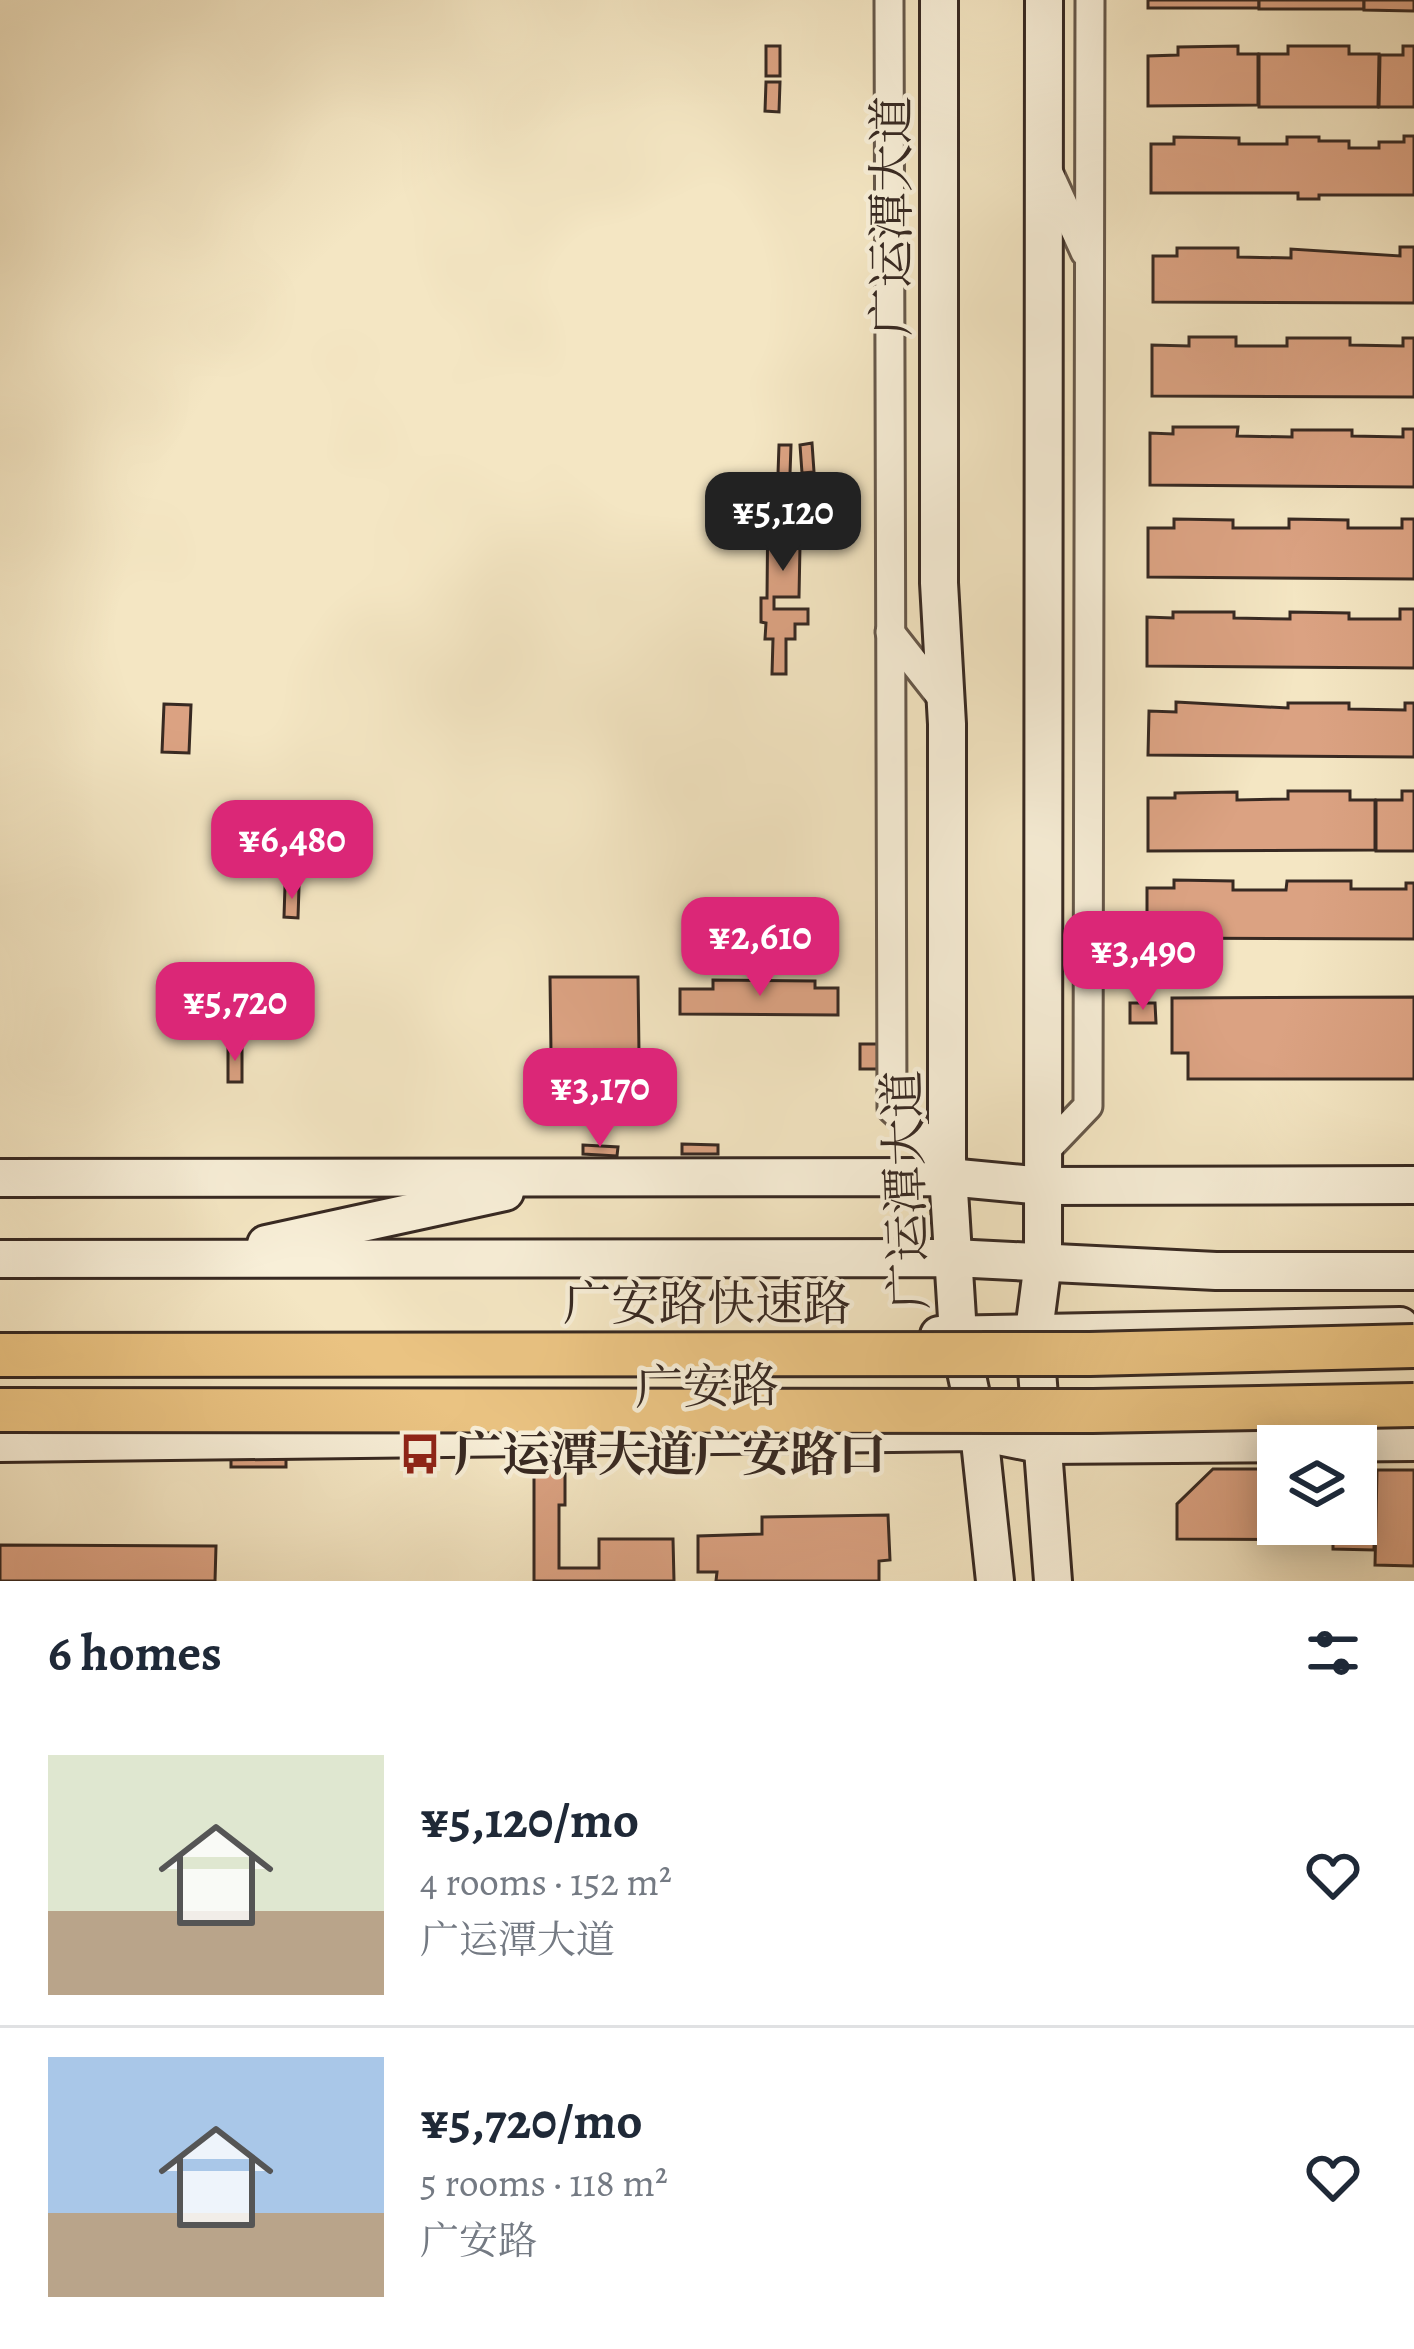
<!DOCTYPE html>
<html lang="en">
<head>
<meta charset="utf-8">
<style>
	:root { --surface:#fff; --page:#f6f6f7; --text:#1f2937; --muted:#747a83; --line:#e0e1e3; --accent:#db2777 }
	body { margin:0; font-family:Alegreya,"Noto Serif SC",serif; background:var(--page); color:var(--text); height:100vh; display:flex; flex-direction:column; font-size:45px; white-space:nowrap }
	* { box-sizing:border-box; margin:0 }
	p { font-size:39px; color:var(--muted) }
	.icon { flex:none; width:66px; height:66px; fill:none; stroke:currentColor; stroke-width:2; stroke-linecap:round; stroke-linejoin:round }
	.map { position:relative; height:1581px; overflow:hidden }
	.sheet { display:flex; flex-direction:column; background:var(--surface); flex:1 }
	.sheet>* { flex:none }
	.controls { position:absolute; left:1257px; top:1425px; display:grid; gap:24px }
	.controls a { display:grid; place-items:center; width:120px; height:120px; border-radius:0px; background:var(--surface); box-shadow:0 6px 30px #0003; font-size:60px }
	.price { position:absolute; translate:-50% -102px; padding:0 27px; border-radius:24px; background:var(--accent); color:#fff; font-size:39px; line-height:78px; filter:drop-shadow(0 3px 6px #0008) }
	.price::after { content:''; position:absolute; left:50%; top:72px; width:36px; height:27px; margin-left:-18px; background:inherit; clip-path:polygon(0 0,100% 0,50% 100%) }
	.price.current { background:#222; color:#fff }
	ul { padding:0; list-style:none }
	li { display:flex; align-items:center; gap:36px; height:300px; padding:0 48px }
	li+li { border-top:3px solid var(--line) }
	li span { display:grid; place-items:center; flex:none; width:336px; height:240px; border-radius:0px; color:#555 }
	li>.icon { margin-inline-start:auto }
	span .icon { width:144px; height:144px; fill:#fffc; stroke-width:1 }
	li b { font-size:51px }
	h2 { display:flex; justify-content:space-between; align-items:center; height:144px; padding:0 48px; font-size:51px }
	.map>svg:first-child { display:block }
</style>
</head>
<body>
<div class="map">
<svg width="1414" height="1581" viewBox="0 0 1414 1581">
	<rect width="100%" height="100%" fill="#f4e6c3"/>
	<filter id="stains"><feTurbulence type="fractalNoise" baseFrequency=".00167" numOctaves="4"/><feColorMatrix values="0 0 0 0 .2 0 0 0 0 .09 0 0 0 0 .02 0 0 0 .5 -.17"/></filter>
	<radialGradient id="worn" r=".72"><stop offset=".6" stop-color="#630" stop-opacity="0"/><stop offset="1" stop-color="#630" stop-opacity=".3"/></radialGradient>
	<g fill="#dba282" stroke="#372922" stroke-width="3">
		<rect x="1148" y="0" width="111" height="8"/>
		<rect x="1259" y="0" width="105" height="9"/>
		<polygon points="1364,0 1414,0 1414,11 1364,10"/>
		<rect x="766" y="46" width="14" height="30"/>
		<polygon points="1238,46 1238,54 1258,54 1258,105 1148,106 1148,56 1178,55 1178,47"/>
		<polygon points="1288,46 1349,46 1349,54 1379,54 1378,107 1259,107 1259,54 1288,54"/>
		<polygon points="1403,46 1414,46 1414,107 1379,107 1380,55 1403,55"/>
		<polygon points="766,82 780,82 779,112 765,111"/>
		<polygon points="1404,136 1414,136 1414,195 1319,195 1319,199 1298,199 1298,193 1151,193 1151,144 1174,144 1174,137 1239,138 1239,144 1287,144 1287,137 1319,137 1319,141 1349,141 1349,148 1379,148 1379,142 1404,142"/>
		<polygon points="1400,247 1414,247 1414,303 1153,302 1153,256 1177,256 1177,248 1238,248 1238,257 1291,258 1291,249 1400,256"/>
		<polygon points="1189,337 1236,337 1236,346 1287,346 1287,338 1350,338 1350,345 1403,346 1403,338 1414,338 1414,397 1152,396 1152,345 1189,346"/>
		<polygon points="1173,427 1238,427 1237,436 1292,437 1292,430 1352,430 1352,436 1403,437 1403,429 1414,429 1414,487 1150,485 1150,433 1173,434"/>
		<polygon points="812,443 814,472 802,473 800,445"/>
		<polygon points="779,445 791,445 790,474 778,474"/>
		<polygon points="768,493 801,494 799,597 774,597 774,609 808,609 808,624 795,624 795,639 786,639 786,674 772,674 773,639 765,639 766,623 761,622 761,598 767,598"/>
		<polygon points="1174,519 1233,520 1233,528 1289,528 1289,519 1348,520 1348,528 1402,528 1402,519 1414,519 1414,579 1148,577 1148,528 1174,528"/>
		<polygon points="1400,609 1414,609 1414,668 1147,666 1147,617 1173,618 1173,612 1234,612 1234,618 1290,619 1290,612 1349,613 1349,619 1400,619"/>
		<polygon points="1176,702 1288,708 1288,703 1349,703 1349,709 1405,710 1405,703 1414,703 1414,757 1148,755 1149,711 1176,712"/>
		<polygon points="164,704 191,705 189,753 162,752"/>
		<polygon points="1288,791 1350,791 1350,800 1375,800 1375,850 1148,851 1148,798 1175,798 1175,793 1237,792 1237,800 1288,799"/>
		<polygon points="1402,791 1414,791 1414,851 1376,851 1376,800 1402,800"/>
		<polygon points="1174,880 1233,881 1233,890 1286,890 1287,881 1351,881 1351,889 1406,889 1406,883 1414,883 1414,939 1147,938 1147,888 1174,888"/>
		<polygon points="285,886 299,887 298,918 284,917"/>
		<polygon points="550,977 638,977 639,1053 551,1053"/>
		<polygon points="713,980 815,981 815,988 838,988 838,1015 680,1014 680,989 713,989"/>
		<polygon points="1414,997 1414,1079 1188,1079 1188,1053 1172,1053 1172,998"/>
		<polygon points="1130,1003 1155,1003 1156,1023 1130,1023"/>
		<rect x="860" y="1044" width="28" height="25"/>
		<rect x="228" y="1045" width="14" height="37"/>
		<polygon points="682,1144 718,1145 718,1154 682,1154"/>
		<polygon points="583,1145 618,1147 617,1156 583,1154"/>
		<rect x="231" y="1450" width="55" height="17"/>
		<polygon points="534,1463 565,1463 565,1505 559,1505 559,1568 599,1568 599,1539 673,1539 674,1581 534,1581"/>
		<polygon points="1213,1469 1278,1469 1278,1524 1356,1524 1356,1470 1375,1470 1374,1550 1333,1549 1333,1540 1177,1539 1177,1504"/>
		<polygon points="1377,1470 1414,1470 1414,1566 1375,1565"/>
		<polygon points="888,1515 890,1560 879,1561 879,1581 716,1581 717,1572 698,1572 698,1536 762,1534 762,1517"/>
		<polygon points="0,1545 216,1546 215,1581 0,1581"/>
	</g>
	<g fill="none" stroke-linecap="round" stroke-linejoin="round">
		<g stroke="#66584a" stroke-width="33">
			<g id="minor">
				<polyline points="889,0 892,1109 947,1159"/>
				<polyline points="1046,167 1085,252"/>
				<polyline points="890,632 945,702"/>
				<polyline points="1043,1153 1088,1106 1090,0"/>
			</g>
		</g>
		<g stroke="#372922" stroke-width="42">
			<g id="secondary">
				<polyline points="939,0 939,583 947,724 947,1159 958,1334 979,1432 995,1581"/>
				<polyline points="1044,0 1043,1262 1034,1331 1053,1581"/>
				<polyline points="0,1178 948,1177 1043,1186 1414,1185"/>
				<polyline points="266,1244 505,1192"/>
				<polyline points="0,1259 953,1258 1216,1271 1414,1271"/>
				<polyline points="939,1335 1400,1326"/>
				<polyline points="0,1443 979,1432 1044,1445 1414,1442"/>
			</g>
		</g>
		<use href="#minor" stroke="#f8efd8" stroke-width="27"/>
		<use href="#secondary" stroke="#f8efd8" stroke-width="36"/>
		<g stroke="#372922" stroke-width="48" stroke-linecap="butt">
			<g id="trunk-bridge">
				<polyline points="0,1355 1090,1354 1414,1346"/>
				<polyline points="0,1410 1093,1411 1414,1405"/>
			</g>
		</g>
		<use href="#trunk-bridge" stroke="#eac382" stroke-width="42"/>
	</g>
	<defs>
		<g id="bus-bare" transform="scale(3.24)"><path d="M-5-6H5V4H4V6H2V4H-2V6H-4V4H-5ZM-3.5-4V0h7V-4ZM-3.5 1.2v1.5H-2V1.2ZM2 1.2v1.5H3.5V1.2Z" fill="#8f2418" stroke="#f8efd8" stroke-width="2.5" paint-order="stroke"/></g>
	</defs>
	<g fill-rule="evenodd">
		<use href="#bus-bare" x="420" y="1454"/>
	</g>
	<g text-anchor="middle" stroke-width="9" stroke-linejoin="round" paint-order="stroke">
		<g font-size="48" fill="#372922" stroke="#f8efd8">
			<text transform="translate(891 216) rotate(-90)" y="17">广运潭大道</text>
			<text transform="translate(905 1190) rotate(-92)" y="17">广运潭大道</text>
			<text x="707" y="1320">广安路快速路</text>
			<text transform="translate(707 1386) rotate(-1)" y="17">广安路</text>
		</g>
		<g font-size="48" font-weight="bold" fill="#372922" stroke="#f8efd8" text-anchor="start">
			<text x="454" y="1471">广运潭大道广安路口</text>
		</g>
	</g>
	<rect width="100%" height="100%" filter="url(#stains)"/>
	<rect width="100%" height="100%" fill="url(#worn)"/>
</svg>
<div class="controls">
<a><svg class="icon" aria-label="layers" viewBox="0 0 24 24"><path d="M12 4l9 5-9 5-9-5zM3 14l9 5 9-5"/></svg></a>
</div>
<b class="price current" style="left:783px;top:574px">¥5,120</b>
<b class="price" style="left:292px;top:902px">¥6,480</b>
<b class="price" style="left:760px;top:999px">¥2,610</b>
<b class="price" style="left:1143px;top:1013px">¥3,490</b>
<b class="price" style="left:235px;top:1064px">¥5,720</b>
<b class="price" style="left:600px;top:1150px">¥3,170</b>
</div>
<section class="sheet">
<h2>6 homes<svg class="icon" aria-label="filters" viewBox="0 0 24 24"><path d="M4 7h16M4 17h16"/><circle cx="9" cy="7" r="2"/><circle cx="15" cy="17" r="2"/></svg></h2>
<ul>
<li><span style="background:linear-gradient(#dfe7d0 65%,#b9a48a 0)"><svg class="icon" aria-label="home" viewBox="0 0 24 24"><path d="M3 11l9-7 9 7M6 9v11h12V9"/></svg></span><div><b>¥5,120/mo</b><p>4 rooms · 152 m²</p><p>广运潭大道</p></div><svg class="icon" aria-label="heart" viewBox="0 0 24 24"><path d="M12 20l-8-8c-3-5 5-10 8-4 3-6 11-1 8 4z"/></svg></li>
<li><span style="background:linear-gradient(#a9c7e8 65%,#b9a48a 0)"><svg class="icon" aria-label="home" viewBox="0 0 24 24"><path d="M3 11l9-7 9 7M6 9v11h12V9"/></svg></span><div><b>¥5,720/mo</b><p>5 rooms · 118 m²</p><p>广安路</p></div><svg class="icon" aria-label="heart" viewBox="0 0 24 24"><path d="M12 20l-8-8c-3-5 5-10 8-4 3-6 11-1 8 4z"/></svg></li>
</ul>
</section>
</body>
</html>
